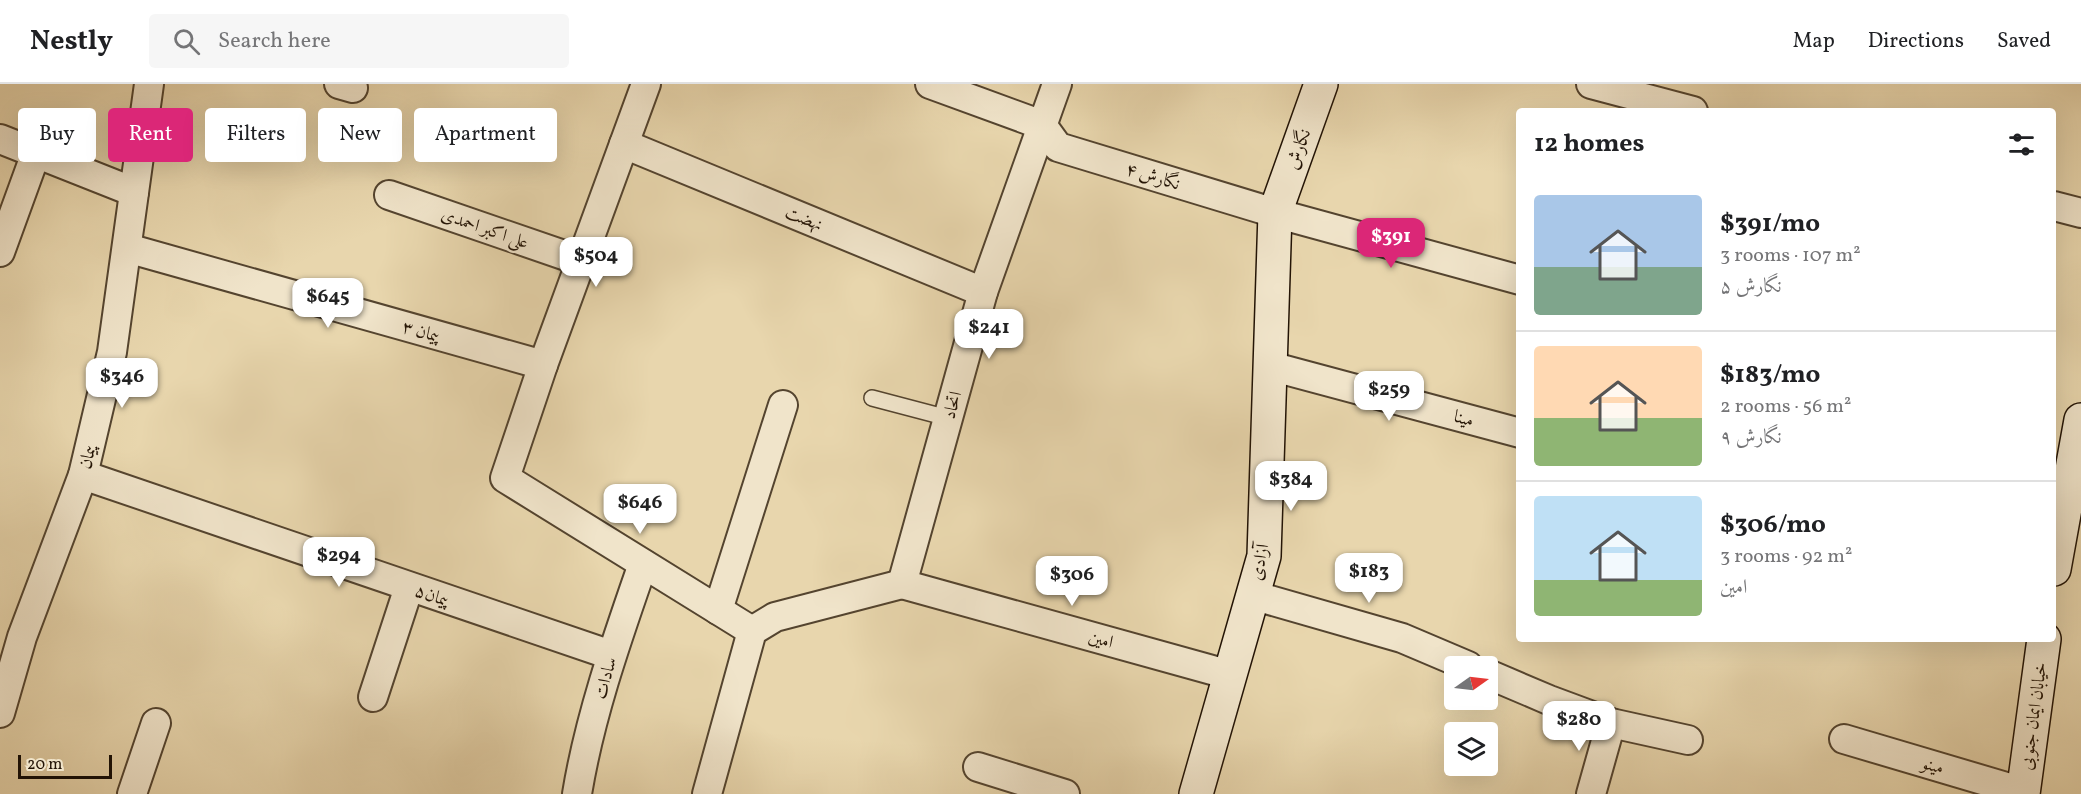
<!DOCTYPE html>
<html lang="en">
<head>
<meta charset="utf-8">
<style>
	:root { --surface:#fff; --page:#f6f6f6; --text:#202124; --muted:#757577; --line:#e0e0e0; --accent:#db2777 }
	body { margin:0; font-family:Vollkorn,Amiri,serif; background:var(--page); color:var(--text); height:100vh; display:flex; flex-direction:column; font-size:22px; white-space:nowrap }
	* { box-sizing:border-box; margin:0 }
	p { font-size:20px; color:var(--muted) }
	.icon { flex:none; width:33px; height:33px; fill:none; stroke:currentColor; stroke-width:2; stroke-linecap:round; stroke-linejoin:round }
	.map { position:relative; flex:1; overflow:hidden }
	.drawer { position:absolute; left:1516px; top:24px; width:540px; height:534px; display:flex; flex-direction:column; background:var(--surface); border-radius:6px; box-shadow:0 6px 24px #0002 }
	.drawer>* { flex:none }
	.guide { position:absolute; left:18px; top:24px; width:570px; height:54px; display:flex; gap:12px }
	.needle { width:39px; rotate:76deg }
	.fabs { position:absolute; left:1444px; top:572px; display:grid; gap:12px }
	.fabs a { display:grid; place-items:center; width:54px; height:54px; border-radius:6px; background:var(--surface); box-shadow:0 6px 24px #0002; font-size:30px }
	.scale { position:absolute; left:18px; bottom:15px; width:94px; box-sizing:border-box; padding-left:6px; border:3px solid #221305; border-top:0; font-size:16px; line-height:21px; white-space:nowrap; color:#221305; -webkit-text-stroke:4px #f0e4ca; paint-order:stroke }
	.price { position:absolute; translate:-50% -51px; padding:0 14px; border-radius:12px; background:#fff; color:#222; font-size:20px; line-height:39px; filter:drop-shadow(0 2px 3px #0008) }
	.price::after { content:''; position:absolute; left:50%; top:36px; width:18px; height:14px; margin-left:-9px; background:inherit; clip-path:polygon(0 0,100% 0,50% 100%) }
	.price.selected { background:var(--accent); color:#fff }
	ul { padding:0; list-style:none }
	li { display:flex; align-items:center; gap:18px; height:150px; padding:0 18px }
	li+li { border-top:2px solid var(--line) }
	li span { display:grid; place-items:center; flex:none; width:168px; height:120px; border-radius:6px; color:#555 }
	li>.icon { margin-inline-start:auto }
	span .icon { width:72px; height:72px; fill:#fffc; stroke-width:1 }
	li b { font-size:26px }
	h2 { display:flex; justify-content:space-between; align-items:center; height:72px; padding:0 18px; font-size:26px }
	.chip { padding:0 21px; border-radius:6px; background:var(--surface); box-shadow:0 6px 24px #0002; font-size:21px; line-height:54px }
	.chip.selected { background:var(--accent); color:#fff }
	header { display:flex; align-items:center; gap:36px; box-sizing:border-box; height:84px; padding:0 30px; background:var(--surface); border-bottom:2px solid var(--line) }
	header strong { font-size:28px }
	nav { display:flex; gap:33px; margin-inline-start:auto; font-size:21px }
	.search { width:420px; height:54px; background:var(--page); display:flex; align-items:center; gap:15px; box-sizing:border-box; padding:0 21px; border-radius:6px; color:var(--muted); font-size:22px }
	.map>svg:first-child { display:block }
</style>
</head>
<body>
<header>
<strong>Nestly</strong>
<div class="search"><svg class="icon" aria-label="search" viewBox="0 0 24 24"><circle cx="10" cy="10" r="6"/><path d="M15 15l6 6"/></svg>Search here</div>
<nav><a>Map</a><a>Directions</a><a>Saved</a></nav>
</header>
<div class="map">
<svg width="2081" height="710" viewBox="0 0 2081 710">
	<rect width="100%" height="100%" fill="#e8d6ad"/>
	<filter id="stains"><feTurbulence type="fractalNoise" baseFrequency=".00333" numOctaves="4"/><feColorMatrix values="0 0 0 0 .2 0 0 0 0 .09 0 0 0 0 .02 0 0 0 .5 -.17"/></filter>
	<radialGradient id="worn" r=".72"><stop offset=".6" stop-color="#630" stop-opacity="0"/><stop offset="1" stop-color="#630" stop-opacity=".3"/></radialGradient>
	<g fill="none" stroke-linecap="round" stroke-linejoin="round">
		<g stroke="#54442f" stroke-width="18">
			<polyline id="lane" points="872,314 948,334"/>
		</g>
		<g stroke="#54442f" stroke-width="32">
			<g id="street">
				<polyline points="339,0 353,4"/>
				<polyline points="646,0 543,281 505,394 752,547"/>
				<polyline points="930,0 1042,41"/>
				<polyline points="1591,0 1693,27"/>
				<polyline points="1042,41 1058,63 1275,129 1520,196"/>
				<polyline points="0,55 134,108"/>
				<polyline points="624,60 983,208"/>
				<polyline points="389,111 581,177"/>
				<polyline points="2054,122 2081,129"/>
				<polyline points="127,164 543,281"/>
				<polyline points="0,168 36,69"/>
				<polyline points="1270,282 1520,349"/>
				<polyline points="83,391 611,571"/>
				<polyline points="902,500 983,208 1057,0"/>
				<polyline points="902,500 1230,591"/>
				<polyline points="1252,511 1402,554 1468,582"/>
				<polyline points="718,526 783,321"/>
				<polyline points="1488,590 1549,616 1611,639 1688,656"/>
				<polyline points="373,613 409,503"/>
				<polyline points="0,629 22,553 83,391 112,268 149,0"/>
				<polyline points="1844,655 2023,708"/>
				<polyline points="978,683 1065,710"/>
				<polyline points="132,710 156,639"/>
				<path d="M577 710C590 631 617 555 643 480"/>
				<polyline points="707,710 752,547 775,533 902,500"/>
				<polyline points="1591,710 1611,639"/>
			</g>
		</g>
		<g stroke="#221305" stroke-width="36">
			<g id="secondary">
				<polyline points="2054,485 2081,336"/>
				<polyline points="1196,710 1264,472 1275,129 1321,0"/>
				<polyline points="2023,710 2044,555"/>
			</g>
		</g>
		<use href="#lane" stroke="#f0e4ca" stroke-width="15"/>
		<use href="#street" stroke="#f0e4ca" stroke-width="28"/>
		<use href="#secondary" stroke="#f0e4ca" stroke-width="33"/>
	</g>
	<g text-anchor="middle" stroke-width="4.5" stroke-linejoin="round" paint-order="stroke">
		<g font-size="18" fill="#221305" stroke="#f0e4ca">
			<text transform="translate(1298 65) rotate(-70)" y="6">نگارش</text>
			<text transform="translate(1153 92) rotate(17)" y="6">نگارش ۴</text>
			<text transform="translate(804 134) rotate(22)" y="6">نهضت</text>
			<text transform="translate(485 144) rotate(19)" y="6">علی اکبر احمدی</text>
			<text transform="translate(421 247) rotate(16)" y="6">پیمان ۳</text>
			<text transform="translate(952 321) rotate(-74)" y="6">اتحاد</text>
			<text transform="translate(1464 334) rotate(15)" y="6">مینا</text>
			<text transform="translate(87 373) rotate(-76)" y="6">پیمان</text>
			<text transform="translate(1259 478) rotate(-79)" y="6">آزادی</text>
			<text transform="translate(432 511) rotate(19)" y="6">پیمان۵</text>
			<text transform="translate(1101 555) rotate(16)" y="6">امین</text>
			<text transform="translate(605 594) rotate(-75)" y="6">سادات</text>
			<text transform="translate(2033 632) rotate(-82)" y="6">خیابان ایمان جنوبی</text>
			<text transform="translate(1933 681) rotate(16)" y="6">مینو</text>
		</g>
	</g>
	<rect width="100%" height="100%" filter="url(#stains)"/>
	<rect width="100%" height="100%" fill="url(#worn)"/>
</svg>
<div class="fabs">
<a><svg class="needle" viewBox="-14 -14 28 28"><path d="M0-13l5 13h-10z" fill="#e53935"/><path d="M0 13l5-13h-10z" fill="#757577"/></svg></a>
<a><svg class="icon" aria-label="layers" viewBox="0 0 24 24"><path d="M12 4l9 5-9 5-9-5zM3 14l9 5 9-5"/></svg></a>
</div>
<div class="scale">20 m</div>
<b class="price selected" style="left:1391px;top:185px">$391</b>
<b class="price" style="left:596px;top:204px">$504</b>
<b class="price" style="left:328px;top:245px">$645</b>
<b class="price" style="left:989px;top:276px">$241</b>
<b class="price" style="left:122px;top:325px">$346</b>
<b class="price" style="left:1389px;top:338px">$259</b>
<b class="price" style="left:1291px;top:428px">$384</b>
<b class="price" style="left:640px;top:451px">$646</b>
<b class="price" style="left:339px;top:504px">$294</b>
<b class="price" style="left:1369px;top:520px">$183</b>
<b class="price" style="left:1072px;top:523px">$306</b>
<b class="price" style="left:1579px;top:668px">$280</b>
<div class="guide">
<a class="chip">Buy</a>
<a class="chip selected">Rent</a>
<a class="chip">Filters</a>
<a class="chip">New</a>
<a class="chip">Apartment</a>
</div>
<section class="drawer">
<h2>12 homes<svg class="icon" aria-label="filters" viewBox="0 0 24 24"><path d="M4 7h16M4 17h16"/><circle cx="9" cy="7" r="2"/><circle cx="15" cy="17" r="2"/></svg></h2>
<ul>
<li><span style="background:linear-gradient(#a9c7e8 60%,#7fa58c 0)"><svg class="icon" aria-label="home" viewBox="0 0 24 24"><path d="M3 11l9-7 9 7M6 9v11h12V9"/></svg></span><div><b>$391/mo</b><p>3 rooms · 107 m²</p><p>نگارش ۵</p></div></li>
<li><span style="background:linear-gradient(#ffd9b3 60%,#8fb573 0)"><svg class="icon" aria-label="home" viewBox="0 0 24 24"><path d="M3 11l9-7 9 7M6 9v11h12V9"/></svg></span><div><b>$183/mo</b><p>2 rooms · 56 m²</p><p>نگارش ۹</p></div></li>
<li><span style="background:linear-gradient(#bfe0f5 70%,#8fb573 0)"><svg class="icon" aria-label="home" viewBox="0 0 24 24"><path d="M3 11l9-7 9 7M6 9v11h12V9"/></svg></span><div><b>$306/mo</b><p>3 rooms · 92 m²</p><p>امین</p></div></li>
</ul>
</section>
</div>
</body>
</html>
